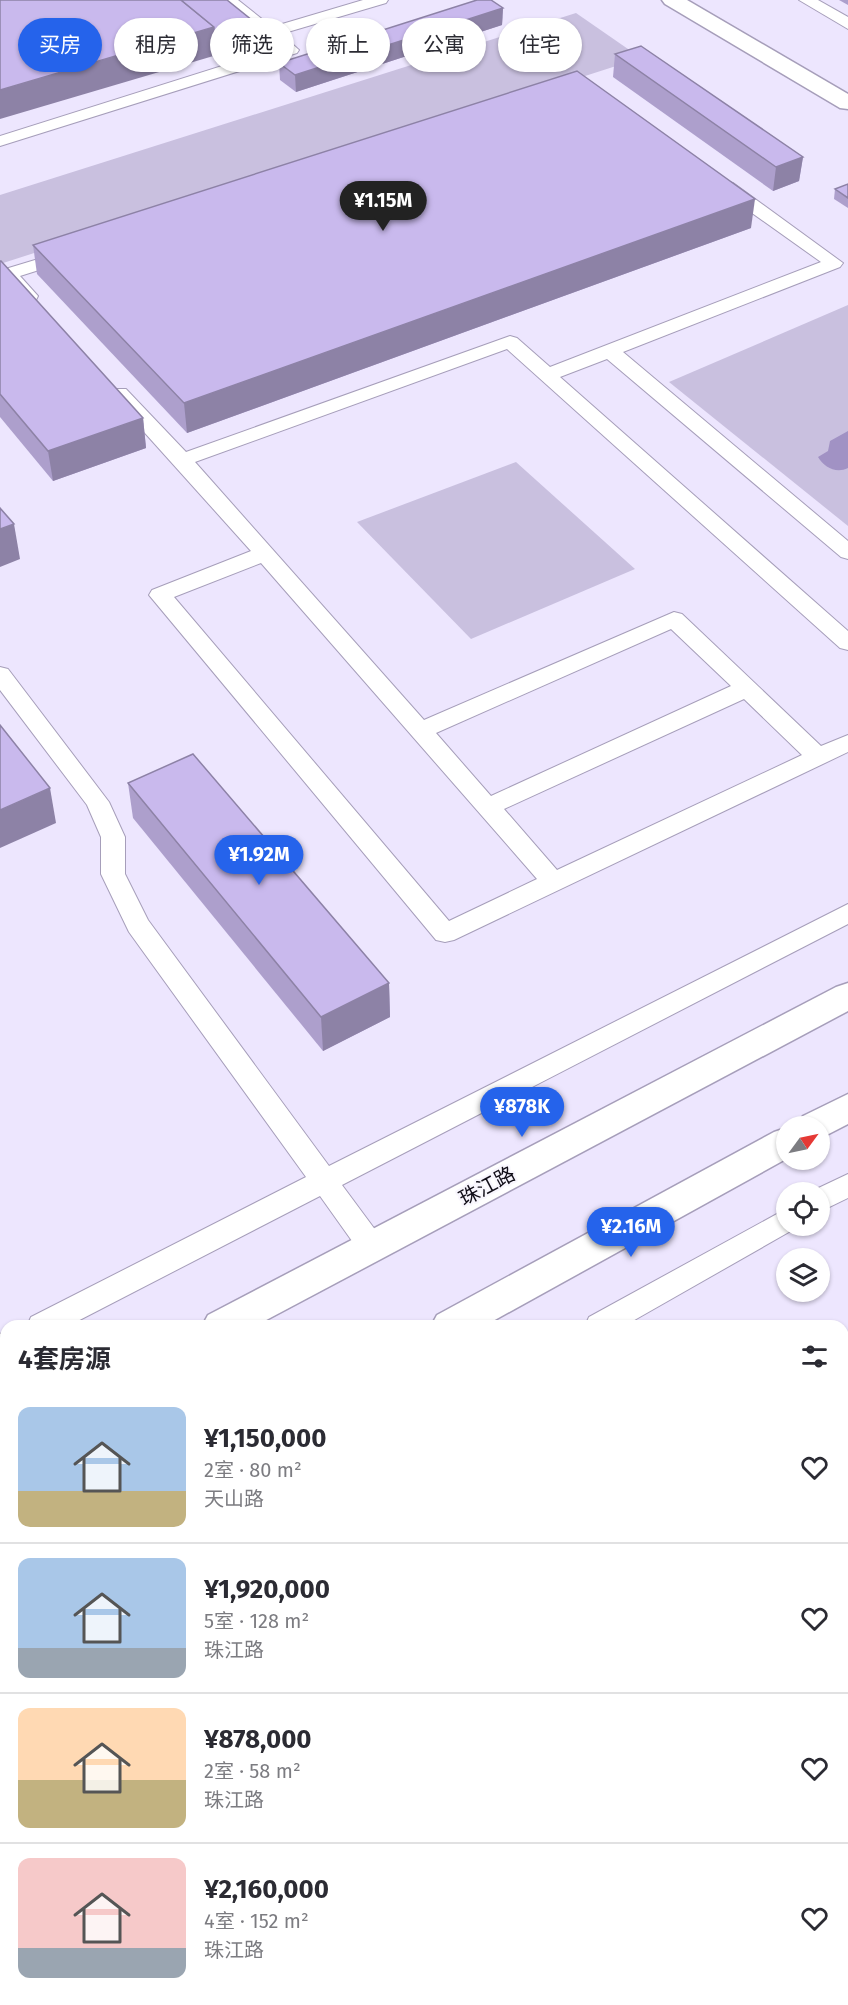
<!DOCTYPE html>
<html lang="zh">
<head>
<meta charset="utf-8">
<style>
	:root { --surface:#fff; --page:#f7f7f7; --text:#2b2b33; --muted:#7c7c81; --line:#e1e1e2; --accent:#2563eb }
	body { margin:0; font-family:"Fira Sans","Noto Sans SC",sans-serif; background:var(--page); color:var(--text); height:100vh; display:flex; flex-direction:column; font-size:22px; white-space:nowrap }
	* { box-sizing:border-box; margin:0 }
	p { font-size:20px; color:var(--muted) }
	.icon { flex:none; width:33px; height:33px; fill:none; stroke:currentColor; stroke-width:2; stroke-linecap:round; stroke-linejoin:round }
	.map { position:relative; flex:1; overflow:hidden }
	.side { position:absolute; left:0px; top:1320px; width:849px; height:686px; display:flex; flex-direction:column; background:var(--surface); border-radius:18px 18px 0 0; box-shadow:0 2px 4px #0004 }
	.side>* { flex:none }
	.banner { position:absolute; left:18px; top:18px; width:813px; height:54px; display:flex; gap:12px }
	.needle { width:39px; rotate:57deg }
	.fabs { position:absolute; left:776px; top:1116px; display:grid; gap:12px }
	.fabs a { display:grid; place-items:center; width:54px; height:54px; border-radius:50%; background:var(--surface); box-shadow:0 2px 4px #0004; font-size:30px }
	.price { position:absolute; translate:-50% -51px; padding:0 14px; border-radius:21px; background:var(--accent); color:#fff; font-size:20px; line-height:39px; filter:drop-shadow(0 2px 3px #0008) }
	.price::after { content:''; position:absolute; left:50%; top:36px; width:18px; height:14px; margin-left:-9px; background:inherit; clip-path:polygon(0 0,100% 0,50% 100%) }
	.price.on { background:#222; color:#fff }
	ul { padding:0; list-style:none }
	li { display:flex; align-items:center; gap:18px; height:150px; padding:0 18px }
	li+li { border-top:2px solid var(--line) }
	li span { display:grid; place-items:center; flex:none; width:168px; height:120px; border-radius:12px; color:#555 }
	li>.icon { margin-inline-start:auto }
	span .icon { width:72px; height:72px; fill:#fffc; stroke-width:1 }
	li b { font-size:26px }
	h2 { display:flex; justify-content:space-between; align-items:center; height:72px; padding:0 18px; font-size:26px }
	.tag { padding:0 21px; border-radius:27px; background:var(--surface); box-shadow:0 2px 4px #0004; font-size:21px; line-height:54px }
	.tag.on { background:var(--accent); color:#fff }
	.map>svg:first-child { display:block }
</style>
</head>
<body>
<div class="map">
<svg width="848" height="2005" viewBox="0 0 848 2005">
	<rect width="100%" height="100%" fill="#ede6fe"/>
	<g fill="#c9c0df">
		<polygon points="576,13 641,58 0,264 0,195"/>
		<polygon points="848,305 848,526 669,382"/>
		<polygon points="516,462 635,569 471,639 357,522"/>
	</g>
	<path fill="#a192c4" d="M848 431V468C836 474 824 467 818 457L828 451 830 441Z"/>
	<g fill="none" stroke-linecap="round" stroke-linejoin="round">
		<g stroke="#a69eba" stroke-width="2">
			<g id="lane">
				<polygon points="220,0 238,0 272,27 363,0 388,0 386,3 281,34 299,50 297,53 0,146 0,136 279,48"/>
				<polygon points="799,0 818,0 848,17 848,29"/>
				<path d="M727 182 733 183 843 263 840 267 623 352 848 541V559L841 557 607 359 560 377 848 631V650L840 648 507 349 195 462 424 720 674 612 682 614 821 746 848 735V752L454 940 445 942 436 940 149 595 152 590 251 551 109 393 112 389H126L186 452 510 336 517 338 550 367 821 262 721 191 718 187 721 183ZM261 563 537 879 449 921 174 597ZM671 629 731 686 491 796 436 733ZM744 699 802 755 557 870 504 809Z"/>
				<polygon points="68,250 74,251 77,255 74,259 20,276 38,296 36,300 22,300 0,276 2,270"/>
				<polygon points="0,667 8,669 109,802 125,837 125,874 148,920 329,1166 848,904 848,924 342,1185 382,1239 386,1247 382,1255 372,1259 362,1255 320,1196 68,1326 27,1326 31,1317 306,1177 129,932 101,874 101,837 87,805 0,690"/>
				<polygon points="848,1174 848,1198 819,1212 819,1192 810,1192"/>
				<polygon points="786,1209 786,1226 797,1226 796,1228 624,1326 585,1326 589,1317"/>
				<polygon points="6,1331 6,1357 0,1360 0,1334"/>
				<polygon points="6,1648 6,1679 0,1681 0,1650"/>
				<polygon points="6,1805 6,1839 0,1842 0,1808"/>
				<polygon points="206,2000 243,2000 246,2005 208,2005"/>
			</g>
		</g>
		<g stroke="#a69eba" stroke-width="3">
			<g id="secondary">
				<polygon points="662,0 687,0 848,94 848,109 840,108 665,4"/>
				<polygon points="848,983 848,1011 255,1326 202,1326 208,1315 836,987"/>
				<polygon points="848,1094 848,1124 819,1139 819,1126 798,1126 803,1116"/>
				<polygon points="786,1128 786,1159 484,1326 431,1326 437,1315 774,1132"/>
				<polygon points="6,1422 6,1457 0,1459 0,1424"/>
				<polygon points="6,1550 6,1588 0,1591 0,1553"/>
			</g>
		</g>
		<use href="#lane" fill="#fff" fill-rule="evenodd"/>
		<use href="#secondary" fill="#fff" fill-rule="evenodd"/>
	</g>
	<g fill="#ad9fcc">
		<polygon points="839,0 848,0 848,5"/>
		<polygon points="503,8 502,25 296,92 280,80 279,63"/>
		<polygon points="615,54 803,157 799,181 773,191 613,77"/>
		<polygon points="848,184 848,208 834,199 835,189"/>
		<polygon points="751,228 187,433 37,274 33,245"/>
		<polygon points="0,261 143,418 146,448 53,481 0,417"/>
		<polygon points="128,783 389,983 390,1017 323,1051 133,818"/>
		<polygon points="360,2000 499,2000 491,2005 363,2005"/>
	</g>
	<g fill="#8d82a6">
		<polygon points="503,8 502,25 296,92 295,75"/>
		<polygon points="253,21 254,44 0,119 0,90 214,27"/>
		<polygon points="803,157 799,181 773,191 776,167"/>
		<polygon points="755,199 751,228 187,433 184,403"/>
		<polygon points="143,418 146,448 53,481 48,451"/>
		<polygon points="14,524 20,559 0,567 0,529"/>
		<polygon points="50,788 56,823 0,848 0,810"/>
		<polygon points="389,983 390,1017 323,1051 321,1017"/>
		<polygon points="474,2000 499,2000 491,2005 466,2005"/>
	</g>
	<g fill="#c9b9ed" stroke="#8d82a6" stroke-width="1.5">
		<polygon points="0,0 181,0 214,27 0,90"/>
		<polygon points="181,0 227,0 253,21 214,32 214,27"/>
		<polygon points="477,0 491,0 503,8 295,75 279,63"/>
		<polygon points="641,46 803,157 776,167 615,54"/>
		<polygon points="577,71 755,199 184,403 33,245"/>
		<polygon points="848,184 848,198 835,189"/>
		<polygon points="0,261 1,261 143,418 48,451 0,394"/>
		<polygon points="0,508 14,524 0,529"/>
		<polygon points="0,725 50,788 0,810"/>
		<polygon points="193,754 389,983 321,1017 128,783"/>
		<polygon points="2,1885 6,1894 6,2000 56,2000 58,2005 0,2005 0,1886"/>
		<polygon points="370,2000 474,2000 466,2005 373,2005"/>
	</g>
	<g text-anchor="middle" stroke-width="4.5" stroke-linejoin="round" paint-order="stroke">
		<g font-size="20" fill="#110e18" stroke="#f8f6fd">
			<text transform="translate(487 1186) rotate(-28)" y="7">珠江路</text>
		</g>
	</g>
</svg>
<div class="fabs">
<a><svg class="needle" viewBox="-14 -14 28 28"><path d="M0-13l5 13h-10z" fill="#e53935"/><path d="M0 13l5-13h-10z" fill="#7c7c81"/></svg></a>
<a><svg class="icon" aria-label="locate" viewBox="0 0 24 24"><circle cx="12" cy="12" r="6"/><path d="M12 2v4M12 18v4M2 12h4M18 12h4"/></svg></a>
<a><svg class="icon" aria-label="layers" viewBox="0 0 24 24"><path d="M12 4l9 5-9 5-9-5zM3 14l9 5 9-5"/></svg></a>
</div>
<b class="price on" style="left:383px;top:232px">¥1.15M</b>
<b class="price" style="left:259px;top:886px">¥1.92M</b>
<b class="price" style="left:522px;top:1138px">¥878K</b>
<b class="price" style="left:631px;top:1258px">¥2.16M</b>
<div class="banner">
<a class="tag on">买房</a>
<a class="tag">租房</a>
<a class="tag">筛选</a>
<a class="tag">新上</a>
<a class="tag">公寓</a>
<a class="tag">住宅</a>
</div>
<section class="side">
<h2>4套房源<svg class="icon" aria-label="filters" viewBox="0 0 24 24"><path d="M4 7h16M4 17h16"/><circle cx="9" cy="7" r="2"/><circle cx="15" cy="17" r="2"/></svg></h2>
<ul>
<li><span style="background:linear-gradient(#a9c7e8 70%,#c2b280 0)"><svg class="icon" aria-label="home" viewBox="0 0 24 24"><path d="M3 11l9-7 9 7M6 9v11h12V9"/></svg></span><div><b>¥1,150,000</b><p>2室 · 80 m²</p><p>天山路</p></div><svg class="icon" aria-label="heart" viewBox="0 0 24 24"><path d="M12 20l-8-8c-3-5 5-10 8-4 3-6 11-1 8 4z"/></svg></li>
<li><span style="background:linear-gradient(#a9c7e8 75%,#9aa5b1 0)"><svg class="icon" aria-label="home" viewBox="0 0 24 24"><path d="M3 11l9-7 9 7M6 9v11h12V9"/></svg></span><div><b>¥1,920,000</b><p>5室 · 128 m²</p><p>珠江路</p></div><svg class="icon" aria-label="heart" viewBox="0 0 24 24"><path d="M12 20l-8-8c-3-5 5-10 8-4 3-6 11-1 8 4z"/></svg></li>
<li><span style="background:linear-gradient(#ffd9b3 60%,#c2b280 0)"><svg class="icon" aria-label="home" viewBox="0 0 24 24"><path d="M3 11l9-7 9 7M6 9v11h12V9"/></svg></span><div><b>¥878,000</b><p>2室 · 58 m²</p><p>珠江路</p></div><svg class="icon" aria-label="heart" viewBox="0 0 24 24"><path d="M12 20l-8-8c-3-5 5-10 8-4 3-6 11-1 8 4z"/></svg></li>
<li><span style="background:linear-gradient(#f6c9c9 75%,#9aa5b1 0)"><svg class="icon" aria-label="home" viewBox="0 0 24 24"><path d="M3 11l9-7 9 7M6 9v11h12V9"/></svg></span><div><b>¥2,160,000</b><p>4室 · 152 m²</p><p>珠江路</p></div><svg class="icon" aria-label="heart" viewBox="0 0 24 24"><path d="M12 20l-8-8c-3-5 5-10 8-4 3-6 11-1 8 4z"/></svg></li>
</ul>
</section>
</div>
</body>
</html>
